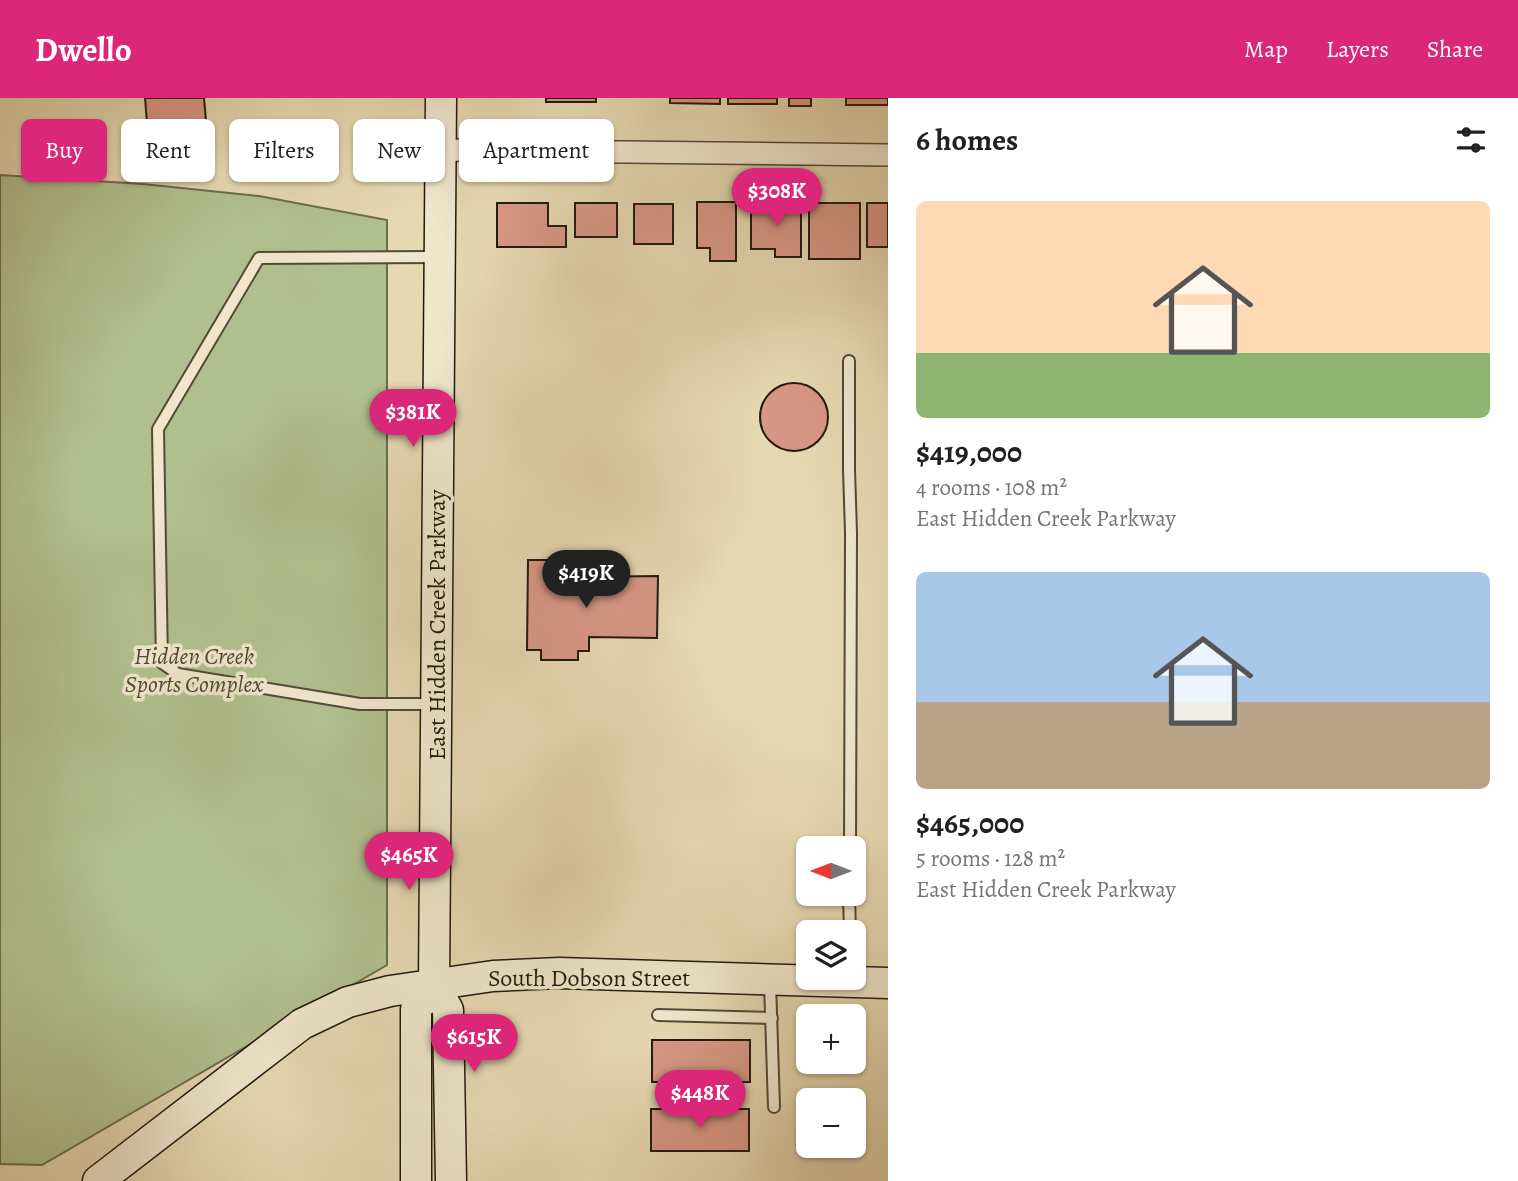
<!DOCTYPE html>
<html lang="en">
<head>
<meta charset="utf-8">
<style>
	:root { --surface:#fff; --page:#f6f6f6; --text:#202124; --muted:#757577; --accent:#db2777 }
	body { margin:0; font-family:Alegreya,serif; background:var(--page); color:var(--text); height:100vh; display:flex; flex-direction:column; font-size:26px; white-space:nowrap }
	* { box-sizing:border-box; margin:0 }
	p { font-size:23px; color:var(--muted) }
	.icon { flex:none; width:38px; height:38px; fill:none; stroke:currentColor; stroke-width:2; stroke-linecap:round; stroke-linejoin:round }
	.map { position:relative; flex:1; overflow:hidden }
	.drawer { display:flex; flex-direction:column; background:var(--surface); width:630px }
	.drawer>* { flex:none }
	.top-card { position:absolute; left:21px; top:21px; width:665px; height:63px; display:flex; gap:14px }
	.needle { width:46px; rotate:270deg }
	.buttons { position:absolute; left:796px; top:738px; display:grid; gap:14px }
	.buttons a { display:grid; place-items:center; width:70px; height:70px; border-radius:10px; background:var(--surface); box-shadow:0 2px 5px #0004; font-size:35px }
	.price { position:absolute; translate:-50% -60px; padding:0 16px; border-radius:24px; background:var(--accent); color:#fff; font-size:23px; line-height:46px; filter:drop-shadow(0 2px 4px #0008) }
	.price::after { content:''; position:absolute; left:50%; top:42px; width:21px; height:16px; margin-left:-10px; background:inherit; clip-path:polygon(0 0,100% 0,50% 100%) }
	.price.active { background:#222; color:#fff }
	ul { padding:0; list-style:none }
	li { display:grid; align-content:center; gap:14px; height:371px; padding:0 28px }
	li span { display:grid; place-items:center; height:217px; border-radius:10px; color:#555 }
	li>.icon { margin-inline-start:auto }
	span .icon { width:126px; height:126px; fill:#fffc; stroke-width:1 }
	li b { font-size:30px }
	h2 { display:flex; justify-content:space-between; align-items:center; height:84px; padding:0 28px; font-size:30px }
	.chip { padding:0 24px; border-radius:10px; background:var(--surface); box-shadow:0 2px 5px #0004; font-size:24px; line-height:63px }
	.chip.active { background:var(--accent); color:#fff }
	header { display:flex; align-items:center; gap:42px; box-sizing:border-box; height:98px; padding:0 35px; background:var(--accent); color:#fff }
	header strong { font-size:33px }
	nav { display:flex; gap:38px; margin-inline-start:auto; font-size:24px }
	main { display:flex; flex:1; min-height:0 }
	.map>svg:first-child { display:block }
</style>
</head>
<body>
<header>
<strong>Dwello</strong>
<nav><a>Map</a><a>Layers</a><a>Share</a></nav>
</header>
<main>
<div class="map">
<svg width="888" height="1083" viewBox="0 0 888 1083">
	<rect width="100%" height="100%" fill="#e6d8b1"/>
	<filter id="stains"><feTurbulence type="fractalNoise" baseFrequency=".00286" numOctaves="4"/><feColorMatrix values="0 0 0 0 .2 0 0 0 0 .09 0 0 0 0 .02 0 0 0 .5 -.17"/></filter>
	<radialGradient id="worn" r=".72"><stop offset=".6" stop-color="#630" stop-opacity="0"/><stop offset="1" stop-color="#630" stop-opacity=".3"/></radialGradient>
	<polygon fill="#b1bf8e" stroke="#6a6c4e" stroke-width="2" points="0,77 143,86 259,98 387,122 387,867 42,1067 0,1066"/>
	<g fill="#d89784" stroke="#22190e" stroke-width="2">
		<polygon points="145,0 204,0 208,45 149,50"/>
		<rect x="546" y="0" width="50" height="4"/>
		<polygon points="670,0 720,0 720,6 670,5"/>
		<rect x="728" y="0" width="49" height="6"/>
		<rect x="789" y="0" width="22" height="8"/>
		<rect x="846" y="0" width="42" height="7"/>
		<polygon points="697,104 736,104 736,163 710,163 710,150 697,150"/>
		<polygon points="497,105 548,105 548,128 566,128 566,149 497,149"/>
		<rect x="575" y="105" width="42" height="34"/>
		<polygon points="751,105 801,105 801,159 775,159 775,151 751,151"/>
		<rect x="809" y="105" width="51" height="56"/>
		<rect x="867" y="105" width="21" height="44"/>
		<rect x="634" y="106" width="39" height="40"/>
		<circle cx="794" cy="319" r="34"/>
		<polygon points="528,462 549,462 549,473 579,473 579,479 658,478 657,540 589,539 589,553 578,553 578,562 541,562 541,552 527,552"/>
		<rect x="652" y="942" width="98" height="42"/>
		<rect x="651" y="1011" width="98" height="42"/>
	</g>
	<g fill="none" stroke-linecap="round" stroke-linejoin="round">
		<g stroke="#534937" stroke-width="14">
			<g id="lane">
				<polyline points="849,263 849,371 851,435 850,751"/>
				<polyline points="434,606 360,606 178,576 162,565 158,331 259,160 436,159"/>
				<polyline points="849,796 850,835"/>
				<polyline points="770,884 774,1009"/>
				<polyline points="658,917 772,920"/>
			</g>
		</g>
		<g stroke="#534937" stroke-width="24">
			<polyline id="street" points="440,52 888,57"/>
		</g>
		<g stroke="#22190e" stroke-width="33">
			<g id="secondary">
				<polyline points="441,0 434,886 448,912 451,1083"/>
				<polyline points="98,1083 302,926 348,904 390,893 493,878 559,875 888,885"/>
				<polyline points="416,1083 416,911 434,886"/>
			</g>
		</g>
		<use href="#lane" stroke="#efe6cc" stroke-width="10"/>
		<use href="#street" stroke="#efe6cc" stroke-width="21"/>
		<use href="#secondary" stroke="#efe6cc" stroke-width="30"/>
	</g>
	<g text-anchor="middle" stroke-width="7" stroke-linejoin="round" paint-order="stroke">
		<g font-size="24" fill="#22190e" stroke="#efe6cc">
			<text transform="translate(437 527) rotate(-90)" y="8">East Hidden Creek Parkway</text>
			<text x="589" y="888">South Dobson Street</text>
		</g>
		<g font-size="24" font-style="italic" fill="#4d4b34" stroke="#efe6cc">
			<text x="194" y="566">Hidden Creek<tspan x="194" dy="28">Sports Complex</tspan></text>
		</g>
	</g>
	<rect width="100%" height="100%" filter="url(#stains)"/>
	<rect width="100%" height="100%" fill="url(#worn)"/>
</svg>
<div class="buttons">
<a><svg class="needle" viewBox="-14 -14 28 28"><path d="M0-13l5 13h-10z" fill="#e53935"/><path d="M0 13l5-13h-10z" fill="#757577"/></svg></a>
<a><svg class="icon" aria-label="layers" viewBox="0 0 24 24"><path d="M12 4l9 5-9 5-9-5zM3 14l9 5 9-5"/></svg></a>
<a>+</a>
<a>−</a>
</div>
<b class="price" style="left:777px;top:130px">$308K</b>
<b class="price" style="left:413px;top:351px">$381K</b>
<b class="price active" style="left:586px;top:512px">$419K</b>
<b class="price" style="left:409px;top:794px">$465K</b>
<b class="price" style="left:474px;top:976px">$615K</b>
<b class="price" style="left:700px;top:1032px">$448K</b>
<div class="top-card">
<a class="chip active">Buy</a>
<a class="chip">Rent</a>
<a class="chip">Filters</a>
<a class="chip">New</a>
<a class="chip">Apartment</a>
</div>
</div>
<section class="drawer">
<h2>6 homes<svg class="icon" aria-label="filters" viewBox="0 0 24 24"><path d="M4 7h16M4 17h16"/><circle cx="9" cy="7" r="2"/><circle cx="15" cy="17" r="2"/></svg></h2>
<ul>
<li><span style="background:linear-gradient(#ffd9b3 70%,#8fb573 0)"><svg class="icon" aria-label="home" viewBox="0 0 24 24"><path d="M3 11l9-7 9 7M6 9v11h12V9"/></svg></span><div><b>$419,000</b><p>4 rooms · 108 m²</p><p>East Hidden Creek Parkway</p></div></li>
<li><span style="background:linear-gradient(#a9c7e8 60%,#b9a48a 0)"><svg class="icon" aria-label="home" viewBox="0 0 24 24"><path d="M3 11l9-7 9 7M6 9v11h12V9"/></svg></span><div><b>$465,000</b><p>5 rooms · 128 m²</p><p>East Hidden Creek Parkway</p></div></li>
</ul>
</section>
</main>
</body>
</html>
